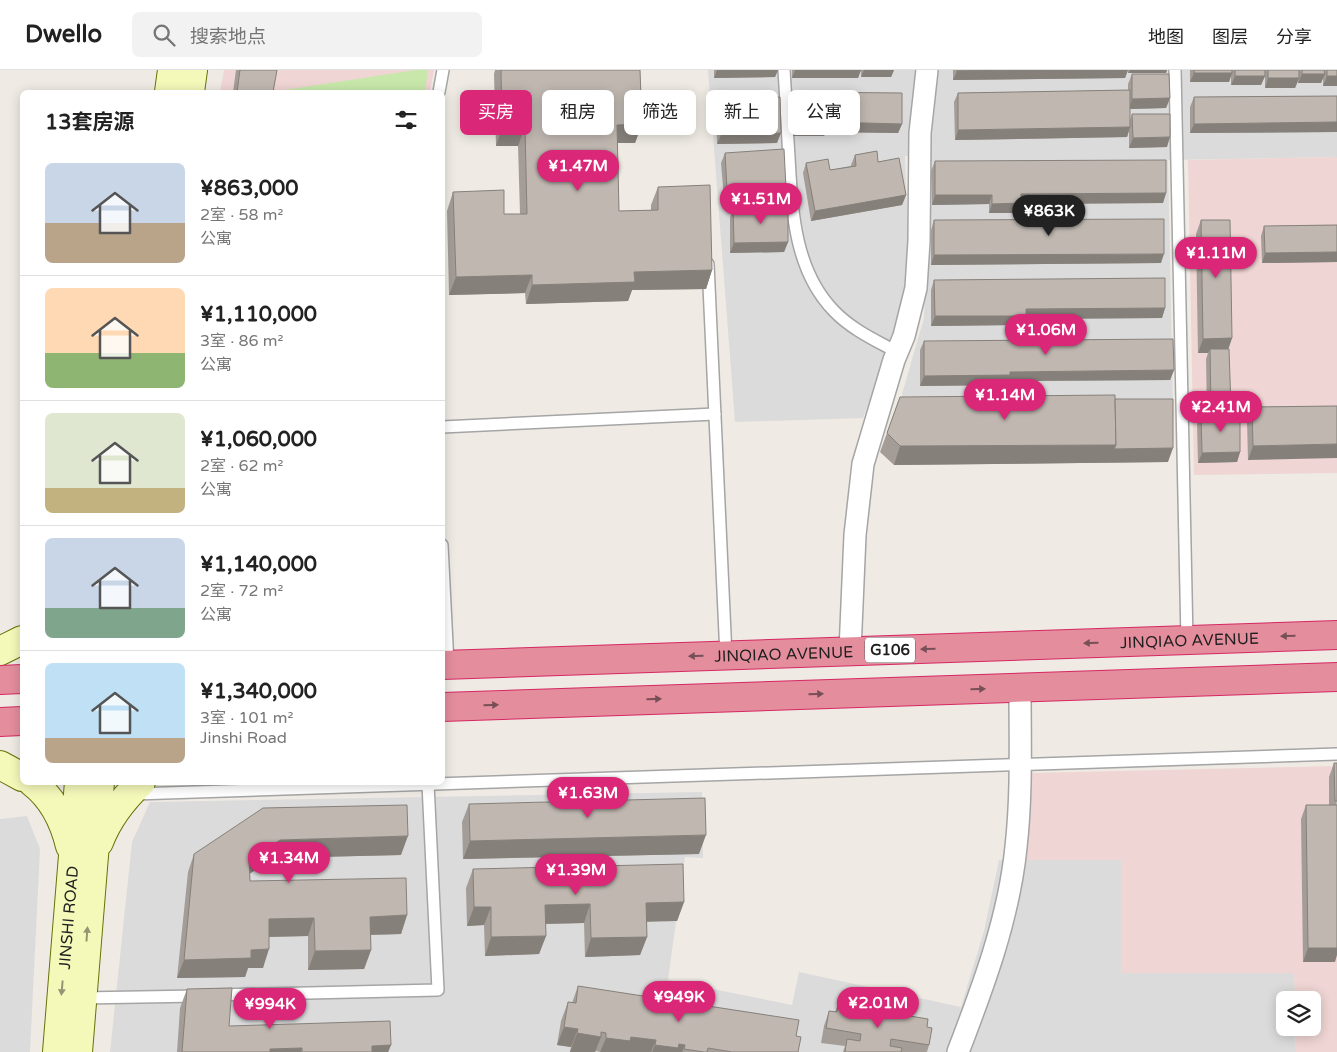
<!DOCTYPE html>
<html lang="zh">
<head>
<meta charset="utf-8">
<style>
	:root { --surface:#fff; --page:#f2f2f2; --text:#222; --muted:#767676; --line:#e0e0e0; --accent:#db2777 }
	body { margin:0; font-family:"Varela Round","Noto Sans SC",sans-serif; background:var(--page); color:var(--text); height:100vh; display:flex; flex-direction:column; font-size:19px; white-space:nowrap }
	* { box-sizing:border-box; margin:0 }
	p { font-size:16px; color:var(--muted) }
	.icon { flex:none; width:28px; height:28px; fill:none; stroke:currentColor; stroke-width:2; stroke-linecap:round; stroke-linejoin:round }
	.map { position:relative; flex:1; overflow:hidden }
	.side { position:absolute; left:20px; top:20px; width:425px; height:695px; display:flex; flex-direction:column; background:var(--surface); border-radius:8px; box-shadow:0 2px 12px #0003 }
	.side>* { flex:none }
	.top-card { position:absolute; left:460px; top:20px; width:475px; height:45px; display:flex; gap:10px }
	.tools { position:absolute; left:1276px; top:921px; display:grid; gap:10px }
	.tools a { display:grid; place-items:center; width:45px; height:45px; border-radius:8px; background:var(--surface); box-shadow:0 2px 12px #0003; font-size:25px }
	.price { position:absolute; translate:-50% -42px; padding:0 11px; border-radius:18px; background:var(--accent); color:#fff; font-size:16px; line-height:32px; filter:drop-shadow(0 1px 2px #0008) }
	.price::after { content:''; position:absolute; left:50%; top:30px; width:15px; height:11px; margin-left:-8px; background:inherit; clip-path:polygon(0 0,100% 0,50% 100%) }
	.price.on { background:#222; color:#fff }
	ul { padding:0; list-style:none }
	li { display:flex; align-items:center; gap:15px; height:125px; padding:0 25px }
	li+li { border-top:1px solid var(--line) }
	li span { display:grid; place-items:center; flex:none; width:140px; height:100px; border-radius:8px; color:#555 }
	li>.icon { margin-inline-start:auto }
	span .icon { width:60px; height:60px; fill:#fffc; stroke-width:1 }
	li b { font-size:21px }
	h2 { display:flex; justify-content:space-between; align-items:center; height:60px; padding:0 25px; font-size:21px }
	.tag { padding:0 18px; border-radius:8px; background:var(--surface); box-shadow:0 2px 12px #0003; font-size:18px; line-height:45px }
	.tag.on { background:var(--accent); color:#fff }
	header { display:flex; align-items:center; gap:30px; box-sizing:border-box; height:70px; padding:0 25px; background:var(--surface); border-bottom:1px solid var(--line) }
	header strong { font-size:24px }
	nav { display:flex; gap:28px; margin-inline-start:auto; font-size:18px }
	.search { width:350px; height:45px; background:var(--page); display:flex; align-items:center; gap:12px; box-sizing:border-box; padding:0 18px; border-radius:8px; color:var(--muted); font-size:19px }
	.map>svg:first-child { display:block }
</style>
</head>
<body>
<header>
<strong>Dwello</strong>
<div class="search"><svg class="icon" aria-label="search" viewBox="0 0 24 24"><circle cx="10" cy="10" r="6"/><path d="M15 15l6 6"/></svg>搜索地点</div>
<nav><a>地图</a><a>图层</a><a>分享</a></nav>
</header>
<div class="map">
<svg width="1337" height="982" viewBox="0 0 1337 982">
	<rect width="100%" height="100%" fill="#efebe4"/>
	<g fill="#dcdbdb">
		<polygon points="708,0 1337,0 1337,87 1168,90 1173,335 902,341 902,324 924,248 928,86 905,86 909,195 896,262 863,348 735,352"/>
		<polygon points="702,722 703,788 685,787 668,910 792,935 799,902 961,937 984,861 999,790 1121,790 1121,903 1294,903 1295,930 1285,930 1285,958 1295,958 1296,982 110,982 132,772 150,732"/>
		<polygon points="27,746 40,779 30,982 0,982 0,749"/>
	</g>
	<g fill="#efd5d3">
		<polygon points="224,0 434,0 430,22 220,22"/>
		<polygon points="1337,87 1337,403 1194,405 1188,90"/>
		<polygon points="1337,696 1337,982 1296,982 1295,958 1312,958 1312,930 1295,930 1294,903 1121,903 1121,790 1025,790 1032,703"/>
	</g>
	<polygon fill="#c8e8ab" points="416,0 428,0 425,22 271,22"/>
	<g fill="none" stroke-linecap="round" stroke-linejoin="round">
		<g stroke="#a5a5a5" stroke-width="14">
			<g id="lane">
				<path d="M784 0C786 29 787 58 789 87 792 140 794 200 834 241 851 259 875 270 897 282"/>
				<polyline points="1175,0 1187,570"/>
				<polyline points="439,22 443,0"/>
				<polyline points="708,194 726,586"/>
				<polyline points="442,357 715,344"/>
				<polyline points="442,475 448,595"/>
				<polyline points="135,724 1337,684"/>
				<polyline points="217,925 438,920 428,714"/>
				<polyline points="82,928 198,926"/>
			</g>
		</g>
		<g stroke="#a5a5a5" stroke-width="24">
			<g id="street">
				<polyline points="850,581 855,465 863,394 894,290 904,266 916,218 919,171 920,63 927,0"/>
				<path d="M958 982C983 917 1009 848 1016 777 1022 724 1020 670 1020 617"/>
			</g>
		</g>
		<g stroke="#657207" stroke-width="30">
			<g id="secondary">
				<polyline points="169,22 172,0"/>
				<polyline points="190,22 193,0"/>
				<polyline points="0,581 22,570"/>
				<polyline points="0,695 22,707"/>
				<path d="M32 712C53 728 64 751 70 776"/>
				<path d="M99 772C108 748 123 729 141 712"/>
				<path id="s1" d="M57 982 79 712"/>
				<polyline points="78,982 100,712"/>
			</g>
		</g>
		<g stroke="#d52862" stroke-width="30">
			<g id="highway">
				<path id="s2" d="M442 595 1337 565"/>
				<polyline points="0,610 22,609"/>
				<polyline points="442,637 1337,607"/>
				<polyline points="0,652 22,651"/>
			</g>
		</g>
		<use href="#lane" stroke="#fff" stroke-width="11"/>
		<use href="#street" stroke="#fff" stroke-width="21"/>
		<use href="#secondary" stroke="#f4f8b9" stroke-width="28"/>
		<use href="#highway" stroke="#e48d9d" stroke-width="28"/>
	</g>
	<g fill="#a49d97">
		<polygon points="236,0 277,0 273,22 233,22"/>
		<polygon points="495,0 640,0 642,54 635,73 617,73 619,141 651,140 651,135 658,117 712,200 706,219 632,220 628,231 526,234 525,223 449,225 447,141 453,122 504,144 520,144 518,76 496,76 494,4"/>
		<polygon points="714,0 778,0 775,7 714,8"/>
		<polygon points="792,0 861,0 858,8 792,8"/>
		<polygon points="861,0 894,0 891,7 861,7"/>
		<polygon points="953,0 1167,0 1166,3 1128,3 1128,0 1125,8 953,10"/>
		<polygon points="1190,0 1337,0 1337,16 1323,16 1323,7 1321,13 1298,13 1298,11 1295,18 1265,18 1265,6 1261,15 1231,15 1231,5 1229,12 1190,12"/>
		<polygon points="1132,4 1170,28 1166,38 1130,39 1130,50 1132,44 1167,77 1129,78 1129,61 1127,67 955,70 954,32 958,23 1128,20 1128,14"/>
		<polygon points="797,22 902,54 898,63 826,62 824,66 793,66 794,32"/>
		<polygon points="1337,26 1337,62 1190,63 1190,37 1194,27"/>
		<polygon points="719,28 777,73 717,74 716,38"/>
		<polygon points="725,83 786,118 783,128 756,130 756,127 724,129 721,93"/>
		<polygon points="855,85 878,92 906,125 902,135 811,151 803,103 806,93 830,100 851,96 851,95"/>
		<polygon points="935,91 1166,123 1163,133 1020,134 1017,143 989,143 989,134 932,135 931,101"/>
		<polygon points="733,138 788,172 784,182 730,183 730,148"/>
		<polygon points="934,150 1161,193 931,195 931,160"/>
		<polygon points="1201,150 1232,268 1228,279 1231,338 1228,343 1240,382 1237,392 1198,393 1197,354 1201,344 1207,344 1206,289 1208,283 1198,283 1196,164"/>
		<polygon points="1337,155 1337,192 1262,193 1261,166 1264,156"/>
		<polygon points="934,210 1165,238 1162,248 1025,249 1023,255 931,256 931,220"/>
		<polygon points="924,271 1174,300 1170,310 1008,311 1006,315 920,316 920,280"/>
		<polygon points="900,327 1115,329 1168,392 894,395 880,382"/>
		<polygon points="1337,336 1248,390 1247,351 1252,337"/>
		<polygon points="1334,693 1337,693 1335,892 1303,892 1301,749 1306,735 1329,735 1329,707"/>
		<polygon points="469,734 699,784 463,789 462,752"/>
		<polygon points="194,784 401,785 273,788 249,804 250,811 407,845 401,864 370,865 371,880 364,899 308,900 308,866 269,867 263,898 248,898 245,907 177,908 188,802"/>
		<polygon points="473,799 684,832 677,851 647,851 647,867 640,885 585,887 584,853 545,854 546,866 539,884 485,886 484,855 467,856 466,818"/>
		<polygon points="578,916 796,966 798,982 600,982 596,981 595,982 570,982 571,977 557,975 561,951 568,932 572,933"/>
		<polygon points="187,919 229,956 391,975 388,982 177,982 180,938"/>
		<polygon points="838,934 927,957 929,975 927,982 843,982 845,976 821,973 824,956 829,941 835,942"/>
	</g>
	<g fill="#86807b">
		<polygon points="717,0 778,0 775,7 714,8"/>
		<polygon points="795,0 861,0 858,8 792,8"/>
		<polygon points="864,0 894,0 891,7 861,7"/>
		<polygon points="1013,0 1128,0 1125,8 953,10 957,1"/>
		<polygon points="1130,0 1167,0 1166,3 1128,3"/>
		<polygon points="1194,3 1232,3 1229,12 1190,12"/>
		<polygon points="1302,4 1325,4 1321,13 1298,13"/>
		<polygon points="1235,6 1265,6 1261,15 1231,15"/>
		<polygon points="1327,6 1337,6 1337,16 1323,16"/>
		<polygon points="1268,8 1299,8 1295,18 1265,18"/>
		<polygon points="1170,28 1166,38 1129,39 1132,29"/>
		<polygon points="828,52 902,54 898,63 826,62 824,66 793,66 796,56"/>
		<polygon points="1337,52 1337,62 1190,63 1194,54"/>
		<polygon points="642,54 635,73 610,73 617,55"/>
		<polygon points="525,57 518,76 496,76 502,58"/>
		<polygon points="1130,57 1127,67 955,70 958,60"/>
		<polygon points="781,63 777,73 717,74 721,65"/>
		<polygon points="1170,67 1167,77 1129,78 1133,68"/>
		<polygon points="759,117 756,127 724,129 727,119"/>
		<polygon points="786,118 783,128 756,130 759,120"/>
		<polygon points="1166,123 1163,133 1020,134 1017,143 989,143 992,134 1021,124"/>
		<polygon points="906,125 902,135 811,151 815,141"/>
		<polygon points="935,125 992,125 989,134 932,135"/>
		<polygon points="788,172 784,182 730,183 734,173"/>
		<polygon points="1337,182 1337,192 1262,193 1265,183"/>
		<polygon points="1164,184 1161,193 931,195 934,185"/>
		<polygon points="712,200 706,219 632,220 628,231 526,234 532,215 634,202"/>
		<polygon points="532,205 525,223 449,225 456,207"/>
		<polygon points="1165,238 1162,248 1025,249 1023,255 931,256 935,246 1026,239"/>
		<polygon points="1232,268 1227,283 1210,279 1208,283 1198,283 1203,269"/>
		<polygon points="1174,300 1170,310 1008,311 1006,315 920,316 924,306 1010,302"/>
		<polygon points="1211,338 1231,338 1227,348 1207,348"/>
		<polygon points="1337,374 1337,388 1248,390 1253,376"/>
		<polygon points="1116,375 1173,378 1168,392 894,395 900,376"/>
		<polygon points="1240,382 1237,392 1198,393 1202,383"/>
		<polygon points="706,765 699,784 463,789 470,771"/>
		<polygon points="408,766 401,785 273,788 242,809 249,790 280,770"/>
		<polygon points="684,832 677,851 640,852 646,833"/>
		<polygon points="590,834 584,853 538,854 545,835"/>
		<polygon points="474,837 491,837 484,855 467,856"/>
		<polygon points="407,845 401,864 363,865 370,847"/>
		<polygon points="314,848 308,866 262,867 269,849"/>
		<polygon points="546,866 539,884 485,886 491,867"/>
		<polygon points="647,867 640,885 585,887 591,868"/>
		<polygon points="1308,878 1337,878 1337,885 1335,892 1303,892"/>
		<polygon points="269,879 263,898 248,898 245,907 177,908 184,890 251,880"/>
		<polygon points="371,880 364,899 308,900 315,881"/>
		<polygon points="564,957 578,959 571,977 557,975"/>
		<polygon points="577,963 601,967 595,982 570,982"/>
		<polygon points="631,967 656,970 651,982 600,982 606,968"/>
		<polygon points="679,974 685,975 682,982 652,982 655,975"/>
		<polygon points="391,975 388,982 370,982 372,976"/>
		<polygon points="302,978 301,982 269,982 270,979"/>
	</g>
	<g fill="#bfb7b0" stroke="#86807b">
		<polygon points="240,0 277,0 273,22 237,22"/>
		<polygon points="501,0 640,0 642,54 617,55 619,141 658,140 658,117 710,115 712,200 634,202 635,212 532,215 532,205 456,207 453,122 504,120 504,144 527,144 525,57 502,58"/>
		<polygon points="957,0 1013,0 957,1"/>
		<rect x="1194" y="0" width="38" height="3"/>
		<rect x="1235" y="0" width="30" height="6"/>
		<rect x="1268" y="0" width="31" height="8"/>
		<polygon points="1302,0 1324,0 1325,4 1302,4"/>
		<rect x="1327" y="0" width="10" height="6"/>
		<polygon points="1132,4 1169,4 1170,28 1132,29"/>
		<polygon points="1130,20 1130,57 958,60 958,23"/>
		<polygon points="797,22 902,23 902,54 828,52 828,56 796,56"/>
		<polygon points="1337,26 1337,52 1194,54 1194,27"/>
		<polygon points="780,27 781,63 721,65 719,28"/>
		<polygon points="1132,44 1170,44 1170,67 1133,68"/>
		<polygon points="784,79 786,118 759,120 759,117 727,119 725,83"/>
		<polygon points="877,81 878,92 899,88 906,125 815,141 806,93 828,89 830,100 856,96 855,85"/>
		<polygon points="1166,90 1166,123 1021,124 1021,133 992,134 992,125 935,125 935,91"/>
		<polygon points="788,137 788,172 734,173 733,138"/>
		<polygon points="1164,149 1164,184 934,185 934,150"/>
		<polygon points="1201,150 1230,150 1232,268 1203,269"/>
		<polygon points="1337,155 1337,182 1265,183 1264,156"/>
		<polygon points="1165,208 1165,238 1026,239 1026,246 935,246 934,210"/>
		<polygon points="1173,269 1174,300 1010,302 1010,305 924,306 924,271"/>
		<polygon points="1210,279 1229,279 1231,338 1211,338"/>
		<polygon points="1115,325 1116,375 900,376 887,363 900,327"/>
		<polygon points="1115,329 1173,329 1173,378 1114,379 1116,375"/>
		<polygon points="1337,336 1337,374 1253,376 1252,337"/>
		<polygon points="1240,343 1240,382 1202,383 1201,344"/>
		<polygon points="1334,693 1337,693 1337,731 1335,731"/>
		<polygon points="705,728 706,765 470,771 469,734"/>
		<polygon points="407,735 408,766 280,770 249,790 250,811 406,808 407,845 370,847 371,880 315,881 314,848 269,849 269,879 251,880 251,888 184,890 194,784 263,738"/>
		<polygon points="1306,735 1337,735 1337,878 1308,878"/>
		<polygon points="683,794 684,832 646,833 647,867 591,868 590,834 545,835 546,866 491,867 491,837 474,837 473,799"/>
		<polygon points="578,916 799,950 796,966 801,967 798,982 732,982 708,978 707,982 704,982 684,979 685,975 679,974 678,978 655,975 656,970 631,967 630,971 606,968 606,963 601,962 601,967 577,963 578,959 564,957 568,932 576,933"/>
		<polygon points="232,918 229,956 390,951 391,975 372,976 372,982 302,982 302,978 270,979 270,982 182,982 187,919"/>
		<polygon points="838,934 928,949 927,957 932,958 929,975 891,969 890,976 902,978 901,982 845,982 847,969 860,971 861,964 826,958 829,941 837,942"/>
	</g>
	<defs><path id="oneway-solid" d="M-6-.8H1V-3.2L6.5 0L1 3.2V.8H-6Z" transform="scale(1.25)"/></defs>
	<g fill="#775057">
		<use href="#oneway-solid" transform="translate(1288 566) rotate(178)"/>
		<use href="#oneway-solid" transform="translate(1091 573) rotate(178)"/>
		<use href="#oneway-solid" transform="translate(928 579) rotate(178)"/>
		<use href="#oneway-solid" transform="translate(696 586) rotate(178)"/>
		<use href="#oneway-solid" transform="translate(978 619) rotate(-2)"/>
		<use href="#oneway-solid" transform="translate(816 624) rotate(-2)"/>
		<use href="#oneway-solid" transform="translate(654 629) rotate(-2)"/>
		<use href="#oneway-solid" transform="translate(491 635) rotate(-2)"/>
	</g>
	<g fill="#949673">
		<use href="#oneway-solid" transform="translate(87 864) rotate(-86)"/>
		<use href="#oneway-solid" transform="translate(62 918) rotate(95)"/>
	</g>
	<g text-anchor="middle" stroke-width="4.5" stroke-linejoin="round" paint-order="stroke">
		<rect fill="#fff" stroke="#626262" stroke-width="1" x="865" y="567.5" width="50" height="25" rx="4"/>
		<g font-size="15" font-weight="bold" fill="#1e1e1e">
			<text x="890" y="585">G106</text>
		</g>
		<g font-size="16" fill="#1e1e1e" stroke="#fff">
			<text dy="6" stroke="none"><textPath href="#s2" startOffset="748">JINQIAO AVENUE</textPath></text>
			<text dy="6" stroke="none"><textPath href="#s2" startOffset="342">JINQIAO AVENUE</textPath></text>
			<text dy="6" stroke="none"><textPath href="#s1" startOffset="135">JINSHI ROAD</textPath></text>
		</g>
	</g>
</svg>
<div class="tools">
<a><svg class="icon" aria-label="layers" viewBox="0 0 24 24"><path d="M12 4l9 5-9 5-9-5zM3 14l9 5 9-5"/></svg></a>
</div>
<b class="price" style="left:578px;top:122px">¥1.47M</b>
<b class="price" style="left:761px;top:155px">¥1.51M</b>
<b class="price on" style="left:1049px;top:167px">¥863K</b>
<b class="price" style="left:1216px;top:209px">¥1.11M</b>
<b class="price" style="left:1046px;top:286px">¥1.06M</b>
<b class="price" style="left:1005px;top:351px">¥1.14M</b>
<b class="price" style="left:1221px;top:363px">¥2.41M</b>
<b class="price" style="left:588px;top:749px">¥1.63M</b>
<b class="price" style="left:289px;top:814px">¥1.34M</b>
<b class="price" style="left:576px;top:826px">¥1.39M</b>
<b class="price" style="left:679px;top:953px">¥949K</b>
<b class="price" style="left:878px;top:959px">¥2.01M</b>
<b class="price" style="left:270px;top:960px">¥994K</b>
<div class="top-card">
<a class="tag on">买房</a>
<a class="tag">租房</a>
<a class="tag">筛选</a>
<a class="tag">新上</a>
<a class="tag">公寓</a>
</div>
<section class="side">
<h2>13套房源<svg class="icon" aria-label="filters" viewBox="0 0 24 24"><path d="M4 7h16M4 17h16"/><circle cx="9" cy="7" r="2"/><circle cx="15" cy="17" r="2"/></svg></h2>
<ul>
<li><span style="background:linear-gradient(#c9d6e8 60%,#b9a48a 0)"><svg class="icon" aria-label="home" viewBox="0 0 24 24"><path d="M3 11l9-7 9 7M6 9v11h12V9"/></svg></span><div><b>¥863,000</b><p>2室 · 58 m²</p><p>公寓</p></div></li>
<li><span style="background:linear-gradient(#ffd9b3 65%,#8fb573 0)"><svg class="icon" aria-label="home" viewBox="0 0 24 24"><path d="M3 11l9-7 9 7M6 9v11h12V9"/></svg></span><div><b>¥1,110,000</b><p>3室 · 86 m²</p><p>公寓</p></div></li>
<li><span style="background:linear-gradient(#dfe7d0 75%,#c2b280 0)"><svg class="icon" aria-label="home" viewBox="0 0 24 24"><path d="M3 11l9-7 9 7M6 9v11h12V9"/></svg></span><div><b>¥1,060,000</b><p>2室 · 62 m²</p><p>公寓</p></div></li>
<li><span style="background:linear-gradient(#c9d6e8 70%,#7fa58c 0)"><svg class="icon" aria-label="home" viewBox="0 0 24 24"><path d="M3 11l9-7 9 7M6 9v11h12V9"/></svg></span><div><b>¥1,140,000</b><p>2室 · 72 m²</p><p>公寓</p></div></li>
<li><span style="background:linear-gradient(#bfe0f5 75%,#b9a48a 0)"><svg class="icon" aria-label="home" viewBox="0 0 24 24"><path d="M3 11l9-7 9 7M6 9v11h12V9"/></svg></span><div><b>¥1,340,000</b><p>3室 · 101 m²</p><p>Jinshi Road</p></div></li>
</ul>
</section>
</div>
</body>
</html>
